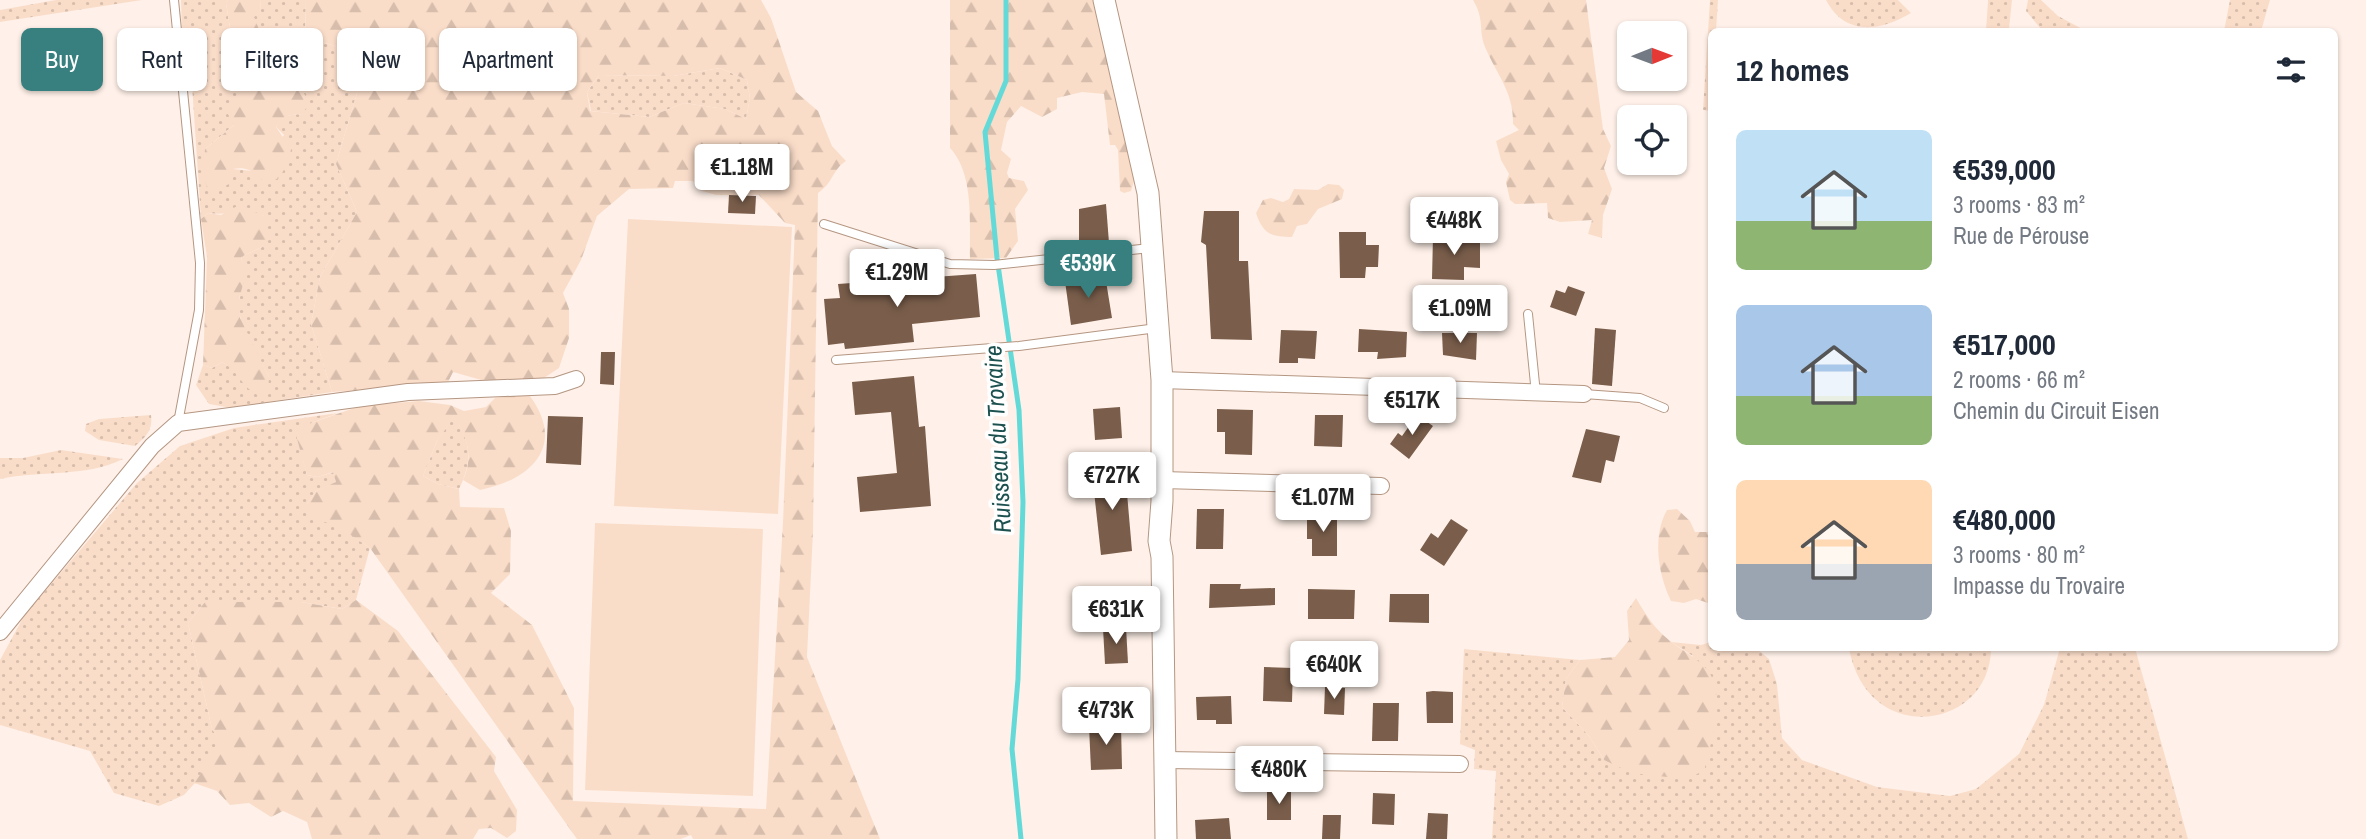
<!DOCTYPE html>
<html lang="en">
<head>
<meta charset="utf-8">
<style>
	:root { --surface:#fff; --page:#f2f2f3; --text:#1f2937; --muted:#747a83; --accent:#37807f }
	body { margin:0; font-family:"Archivo Narrow",sans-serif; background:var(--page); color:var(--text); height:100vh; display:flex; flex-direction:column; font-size:26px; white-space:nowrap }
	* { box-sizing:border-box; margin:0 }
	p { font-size:23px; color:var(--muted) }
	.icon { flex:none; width:38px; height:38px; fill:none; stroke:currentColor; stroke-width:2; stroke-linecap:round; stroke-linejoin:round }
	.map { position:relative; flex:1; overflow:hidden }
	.drawer { position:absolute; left:1708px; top:28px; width:630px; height:623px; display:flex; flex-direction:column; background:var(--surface); border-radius:10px; box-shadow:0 2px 5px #0004 }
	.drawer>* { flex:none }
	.top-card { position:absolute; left:21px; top:28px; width:665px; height:63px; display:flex; gap:14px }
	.needle { width:46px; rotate:89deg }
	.tools { position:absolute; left:1617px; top:21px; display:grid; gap:14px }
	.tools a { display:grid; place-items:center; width:70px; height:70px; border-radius:10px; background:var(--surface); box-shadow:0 2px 5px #0004; font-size:35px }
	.price { position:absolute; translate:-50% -60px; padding:0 16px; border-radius:7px; background:#fff; color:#222; font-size:23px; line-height:46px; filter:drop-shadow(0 2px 4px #0008) }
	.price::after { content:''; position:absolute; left:50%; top:42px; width:21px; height:16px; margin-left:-10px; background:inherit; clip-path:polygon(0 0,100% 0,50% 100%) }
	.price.active { background:var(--accent); color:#fff }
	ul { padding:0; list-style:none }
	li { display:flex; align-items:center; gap:21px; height:175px; padding:0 28px }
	li span { display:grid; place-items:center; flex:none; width:196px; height:140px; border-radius:10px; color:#555 }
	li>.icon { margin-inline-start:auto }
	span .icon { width:84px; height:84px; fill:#fffc; stroke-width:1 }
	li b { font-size:30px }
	h2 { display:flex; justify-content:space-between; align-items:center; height:84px; padding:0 28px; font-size:30px }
	.tag { padding:0 24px; border-radius:10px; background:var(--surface); box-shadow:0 2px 5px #0004; font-size:24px; line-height:63px }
	.tag.active { background:var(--accent); color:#fff }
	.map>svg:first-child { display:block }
</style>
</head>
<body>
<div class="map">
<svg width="2366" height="839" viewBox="0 0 2366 839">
	<defs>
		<pattern id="green-dots" width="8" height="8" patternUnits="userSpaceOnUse" patternTransform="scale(1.75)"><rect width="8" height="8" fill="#faddc9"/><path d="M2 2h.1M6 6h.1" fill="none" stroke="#d7bdac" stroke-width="1.8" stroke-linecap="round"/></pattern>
		<pattern id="forest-firs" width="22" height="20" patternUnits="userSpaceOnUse" patternTransform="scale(1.75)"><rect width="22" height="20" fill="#faddc9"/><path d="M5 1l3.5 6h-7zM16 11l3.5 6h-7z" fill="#d7bdac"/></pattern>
	</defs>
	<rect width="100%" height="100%" fill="#fff1e9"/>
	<g fill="url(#green-dots)">
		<polygon points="56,0 142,0 0,22 0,10"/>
		<path d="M181 0H228L226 3 231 34 246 63 251 81 234 125 205 149 233 181V169L253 171 284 135 276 127C281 115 289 115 302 114L303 91 274 65 281 51 260 32 253 17 261 11 260 0H306L305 37 335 46 357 62 378 48 377 68 360 83 336 164 357 212 320 277 311 324 332 392 231 408 209 404 196 385 203 365 212 368 222 362 236 370 269 377C260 358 244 336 240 316 235 293 248 283 241 257L262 247 264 216C240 208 231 216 208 213L201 219 192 85 182 34Z"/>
		<polygon points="1710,0 1718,0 1716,31 1712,32 1710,111 1703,110"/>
		<path d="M1826 0H1898L1911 13C1881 31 1845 37 1826 0Z"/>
		<polygon points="1988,0 2012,0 2009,29 1986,31"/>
		<polygon points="2028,0 2041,0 2058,16 2086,31 2041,29 2026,11"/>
		<polygon points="2230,0 2270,0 2261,31 2224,31"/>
		<polygon points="720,68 747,80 750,98 746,119 725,109 684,103 649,117 591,111 587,92 599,75 673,76"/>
		<polygon points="338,413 311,423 303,459 307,475 318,477 334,472 336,483 316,491 307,504 370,548 356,600 342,609 301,602 205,602 188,623 212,729 226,749 184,795 159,806 114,793 90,751 0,725 0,660 24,616 137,483 180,446 234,428"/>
		<path d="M151 415C153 430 146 437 135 446L99 440 85 431 86 424 99 419Z"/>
		<path d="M454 416C471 443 473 460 459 489L438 484 423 476 437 441Z"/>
		<path d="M61 450 123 459C84 478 41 470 0 479V458H23Z"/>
		<polygon points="1671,642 1701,645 1711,642 1712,648 1756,648 1769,659 1777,684 1782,738 1802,760 1877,787 1950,796 1976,789 2019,754 2044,705 2060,648 2135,648 2188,839 1492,839 1496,771 1474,769 1475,750 1460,744 1464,649 1580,660 1566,679 1562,707 1589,736 1604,760 1693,656"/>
		<path d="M1849 648H1991C1991 730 1867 749 1849 648Z"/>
	</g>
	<g fill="url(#forest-firs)" fill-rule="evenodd">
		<path d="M228 0H260L261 11 254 17 260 32 278 38 281 51 274 65 303 91 309 104 302 114C290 115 282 115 276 127L291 149 289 162 278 179 264 182C254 172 248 166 233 169V181L218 191H208L203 175 205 149 234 125 224 107 236 101 251 81 246 63 231 34 226 3Z"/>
		<path d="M306 0H761L771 18 796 92 818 111 832 146 846 161C832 170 834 182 818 193L813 532 807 657 880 839H693L691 835 681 839H577L370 548 336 525 313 519 307 504 316 491 336 482 333 472 318 477 307 475 296 435 311 423 360 406 419 401 450 405 464 411 486 407 495 398 526 391C568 442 535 479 480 490L463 480C474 457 467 437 454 417L437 441 423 476 438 484 459 489 460 507 504 508 511 531 510 574 491 593 532 625 574 708 573 801 766 809 783 522 795 225 785 223 759 195H716L699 190 693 181H675L673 188 629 189 597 216 581 260 563 293 569 309V338L559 368 544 378 492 383 453 372 447 384 332 392 311 324 320 277 357 212 336 164 360 83 377 68 378 49 357 62 335 46 305 37ZM720 68 747 80 750 98 746 119 725 109 684 103 649 117 590 111 587 92 599 75 673 76Z"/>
		<path d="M950 0H1093L1134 181 1131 191 1124 193 1120 191 1118 150 1115 145H1110L1104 94 1082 92 1057 98V109L1042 117 1021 106 1007 122 1001 150 1011 159 1007 173 1009 178 1024 181 1028 190 1015 209 1018 241 1006 258 970 259C969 225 975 175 950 148Z"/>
		<path d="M1473 0H1586L1603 129 1611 146 1604 168 1612 189 1603 215 1602 238 1588 234 1592 220 1560 222 1548 218 1547 203 1515 204 1510 200 1506 182 1509 174 1501 160 1496 141 1519 130 1513 124C1514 93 1497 75 1485 47 1478 29 1485 20 1473 0Z"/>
		<path d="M1328 184 1339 185 1344 190 1342 199 1318 209 1307 224 1297 226 1292 237C1271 237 1263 234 1256 213L1263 200 1271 198 1283 202 1289 199 1294 189 1318 190Z"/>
		<path d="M239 205 264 216 268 238 262 247 241 257 246 275 239 298 240 318 269 377 268 390 258 395C241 387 239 371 222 362L212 368 203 365 207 257 201 219 208 213 221 215Z"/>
		<path d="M1677 509 1690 521 1695 532H1711V604L1696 599 1684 603 1671 601C1658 574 1652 536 1667 510Z"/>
		<path d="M1636 598C1646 615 1654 628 1669 640 1683 652 1706 661 1713 680 1723 703 1710 747 1704 771L1685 779 1632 773 1604 760 1589 736 1562 707 1566 679 1580 660 1615 657 1629 640 1627 611Z"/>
		<polygon points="356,600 398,631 496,757 494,771 517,810 516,831 507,838 491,828 479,829 473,839 312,839 307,822 283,811 271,817 249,803 230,805 217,791 194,783 204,769 205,756 225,749 212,729 188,623 205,602 301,602 342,609"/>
	</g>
	<g fill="#faddc9">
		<polygon points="628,219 792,227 778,514 614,506"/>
		<polygon points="595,523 763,529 753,796 585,790"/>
	</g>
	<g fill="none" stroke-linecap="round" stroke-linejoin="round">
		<polyline stroke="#64dad8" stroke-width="5" points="1006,0 1006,81 985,132 997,258 1019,410 1023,502 1018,679 1012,749 1021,839"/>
	</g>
	<g fill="#7a5e4b">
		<polygon points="729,195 756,196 755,214 728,213"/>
		<polygon points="1106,204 1109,243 1079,246 1079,209"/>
		<polygon points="1204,211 1239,211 1239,261 1248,261 1252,340 1211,339 1206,245 1201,242"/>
		<polygon points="1339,232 1366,232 1366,245 1379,245 1378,267 1366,267 1365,278 1340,278"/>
		<polygon points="1433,236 1480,238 1480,268 1464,267 1464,280 1432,279"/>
		<polygon points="976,274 980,317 912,324 914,342 845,349 844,343 828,345 824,299 840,298 838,284"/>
		<polygon points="1105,275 1112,318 1071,325 1065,281"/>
		<polygon points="1568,286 1585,292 1576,316 1550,307 1556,290 1565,293"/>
		<polygon points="1595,328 1616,330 1612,386 1592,384"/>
		<polygon points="1359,329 1407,332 1406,357 1377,359 1378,352 1358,352"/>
		<polygon points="1281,330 1317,331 1315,359 1298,358 1298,363 1279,363"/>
		<polygon points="1442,333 1477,333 1476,360 1443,355"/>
		<polygon points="601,352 615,352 614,385 600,384"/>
		<polygon points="914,376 919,427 925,426 931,506 860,512 857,477 897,473 891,412 855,415 852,382"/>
		<polygon points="1120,407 1122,438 1095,440 1093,409"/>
		<polygon points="1217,409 1253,410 1252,455 1225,454 1225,432 1217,432"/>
		<polygon points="1315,415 1343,415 1342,447 1314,446"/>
		<polygon points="1417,415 1433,426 1409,459 1390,444 1398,433 1402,436"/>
		<polygon points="548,416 583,417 581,465 546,463"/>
		<polygon points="1586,429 1620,436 1614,462 1606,460 1601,483 1572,477"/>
		<polygon points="1125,470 1132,551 1101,555 1092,473"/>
		<polygon points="1197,509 1224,509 1223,549 1196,549"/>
		<polygon points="1307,514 1337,514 1337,556 1312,556 1312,539 1307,539"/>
		<polygon points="1451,519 1468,530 1444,566 1420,550 1431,533 1438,538"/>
		<polygon points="1210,584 1241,584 1240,589 1275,588 1275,605 1209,608"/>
		<polygon points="1308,589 1355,590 1354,619 1308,619"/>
		<polygon points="1390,594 1429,594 1429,623 1389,622"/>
		<polygon points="1126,627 1128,663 1105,664 1103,628"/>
		<polygon points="1264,667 1293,668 1292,702 1263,701"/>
		<polygon points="1325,687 1345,688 1344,715 1324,714"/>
		<polygon points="1433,691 1453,692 1453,723 1427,723 1426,692"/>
		<polygon points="1231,696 1232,724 1216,724 1216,720 1197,720 1196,697"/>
		<polygon points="1373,703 1399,703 1398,741 1372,741"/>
		<polygon points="1121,725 1122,769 1091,770 1089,726"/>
		<polygon points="1267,791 1291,792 1291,820 1267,820"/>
		<polygon points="1373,793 1395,794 1394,825 1372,824"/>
		<polygon points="1428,813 1448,814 1447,839 1426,839"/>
		<polygon points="1323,815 1341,815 1340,839 1322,839"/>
		<polygon points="1229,818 1231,839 1196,839 1195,820"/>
	</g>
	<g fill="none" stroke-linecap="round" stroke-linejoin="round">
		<g stroke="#b49682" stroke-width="10">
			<g id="service">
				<polyline points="174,0 200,263 199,310 178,423"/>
				<polyline points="824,224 950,264 994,265 1150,248"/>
				<polyline points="1528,314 1536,394"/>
				<polyline points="836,360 1019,346 1157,328"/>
				<polyline points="1584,394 1640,398 1664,408"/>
			</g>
		</g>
		<g stroke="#b49682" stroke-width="18">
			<g id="minor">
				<polyline points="1162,380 1584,394"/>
				<polyline points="1162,480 1381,486"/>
				<polyline points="0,632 152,446 178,423 408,392 555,386 576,379"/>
				<polyline points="1165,760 1460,764"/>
			</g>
		</g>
		<g stroke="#b49682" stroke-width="23">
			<polyline id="tertiary" points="1104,0 1148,193 1162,380 1162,501 1159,541 1162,557 1166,839"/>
		</g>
		<use href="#service" stroke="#fff" stroke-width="8"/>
		<use href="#minor" stroke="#fff" stroke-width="16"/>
		<use href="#tertiary" stroke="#fff" stroke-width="21"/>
	</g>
	<g text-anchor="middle" stroke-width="7" stroke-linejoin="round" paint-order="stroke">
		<g font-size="24" font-style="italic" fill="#1d5150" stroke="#fff">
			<text transform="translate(998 439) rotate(-93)" y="8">Ruisseau du Trovaire</text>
		</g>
	</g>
</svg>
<div class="tools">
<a><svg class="needle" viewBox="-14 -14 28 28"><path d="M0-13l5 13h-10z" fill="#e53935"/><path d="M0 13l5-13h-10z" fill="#747a83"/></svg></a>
<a><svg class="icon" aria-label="locate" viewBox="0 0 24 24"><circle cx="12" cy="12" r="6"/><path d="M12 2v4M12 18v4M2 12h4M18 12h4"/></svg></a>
</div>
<b class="price" style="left:742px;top:204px">€1.18M</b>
<b class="price" style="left:1454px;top:257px">€448K</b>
<b class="price active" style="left:1088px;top:300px">€539K</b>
<b class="price" style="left:897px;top:309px">€1.29M</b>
<b class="price" style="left:1460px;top:345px">€1.09M</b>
<b class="price" style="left:1412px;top:437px">€517K</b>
<b class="price" style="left:1112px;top:512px">€727K</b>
<b class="price" style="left:1323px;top:534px">€1.07M</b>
<b class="price" style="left:1116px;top:646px">€631K</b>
<b class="price" style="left:1334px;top:701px">€640K</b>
<b class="price" style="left:1106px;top:747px">€473K</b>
<b class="price" style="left:1279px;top:806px">€480K</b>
<div class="top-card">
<a class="tag active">Buy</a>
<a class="tag">Rent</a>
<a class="tag">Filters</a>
<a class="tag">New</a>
<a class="tag">Apartment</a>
</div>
<section class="drawer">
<h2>12 homes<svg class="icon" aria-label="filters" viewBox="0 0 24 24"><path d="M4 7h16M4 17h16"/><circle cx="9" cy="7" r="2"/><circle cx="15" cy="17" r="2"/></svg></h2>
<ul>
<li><span style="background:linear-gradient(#bfe0f5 65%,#8fb573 0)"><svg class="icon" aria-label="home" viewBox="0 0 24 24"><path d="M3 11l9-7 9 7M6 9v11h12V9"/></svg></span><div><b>€539,000</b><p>3 rooms · 83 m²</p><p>Rue de Pérouse</p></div></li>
<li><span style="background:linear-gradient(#a9c7e8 65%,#8fb573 0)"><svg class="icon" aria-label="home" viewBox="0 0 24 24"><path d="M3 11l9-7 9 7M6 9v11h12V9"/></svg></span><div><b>€517,000</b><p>2 rooms · 66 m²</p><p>Chemin du Circuit Eisen</p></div></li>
<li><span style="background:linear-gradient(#ffd9b3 60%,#9aa5b1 0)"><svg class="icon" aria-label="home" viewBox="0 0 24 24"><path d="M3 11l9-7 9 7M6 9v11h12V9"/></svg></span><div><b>€480,000</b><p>3 rooms · 80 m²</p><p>Impasse du Trovaire</p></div></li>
</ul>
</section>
</div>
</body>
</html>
